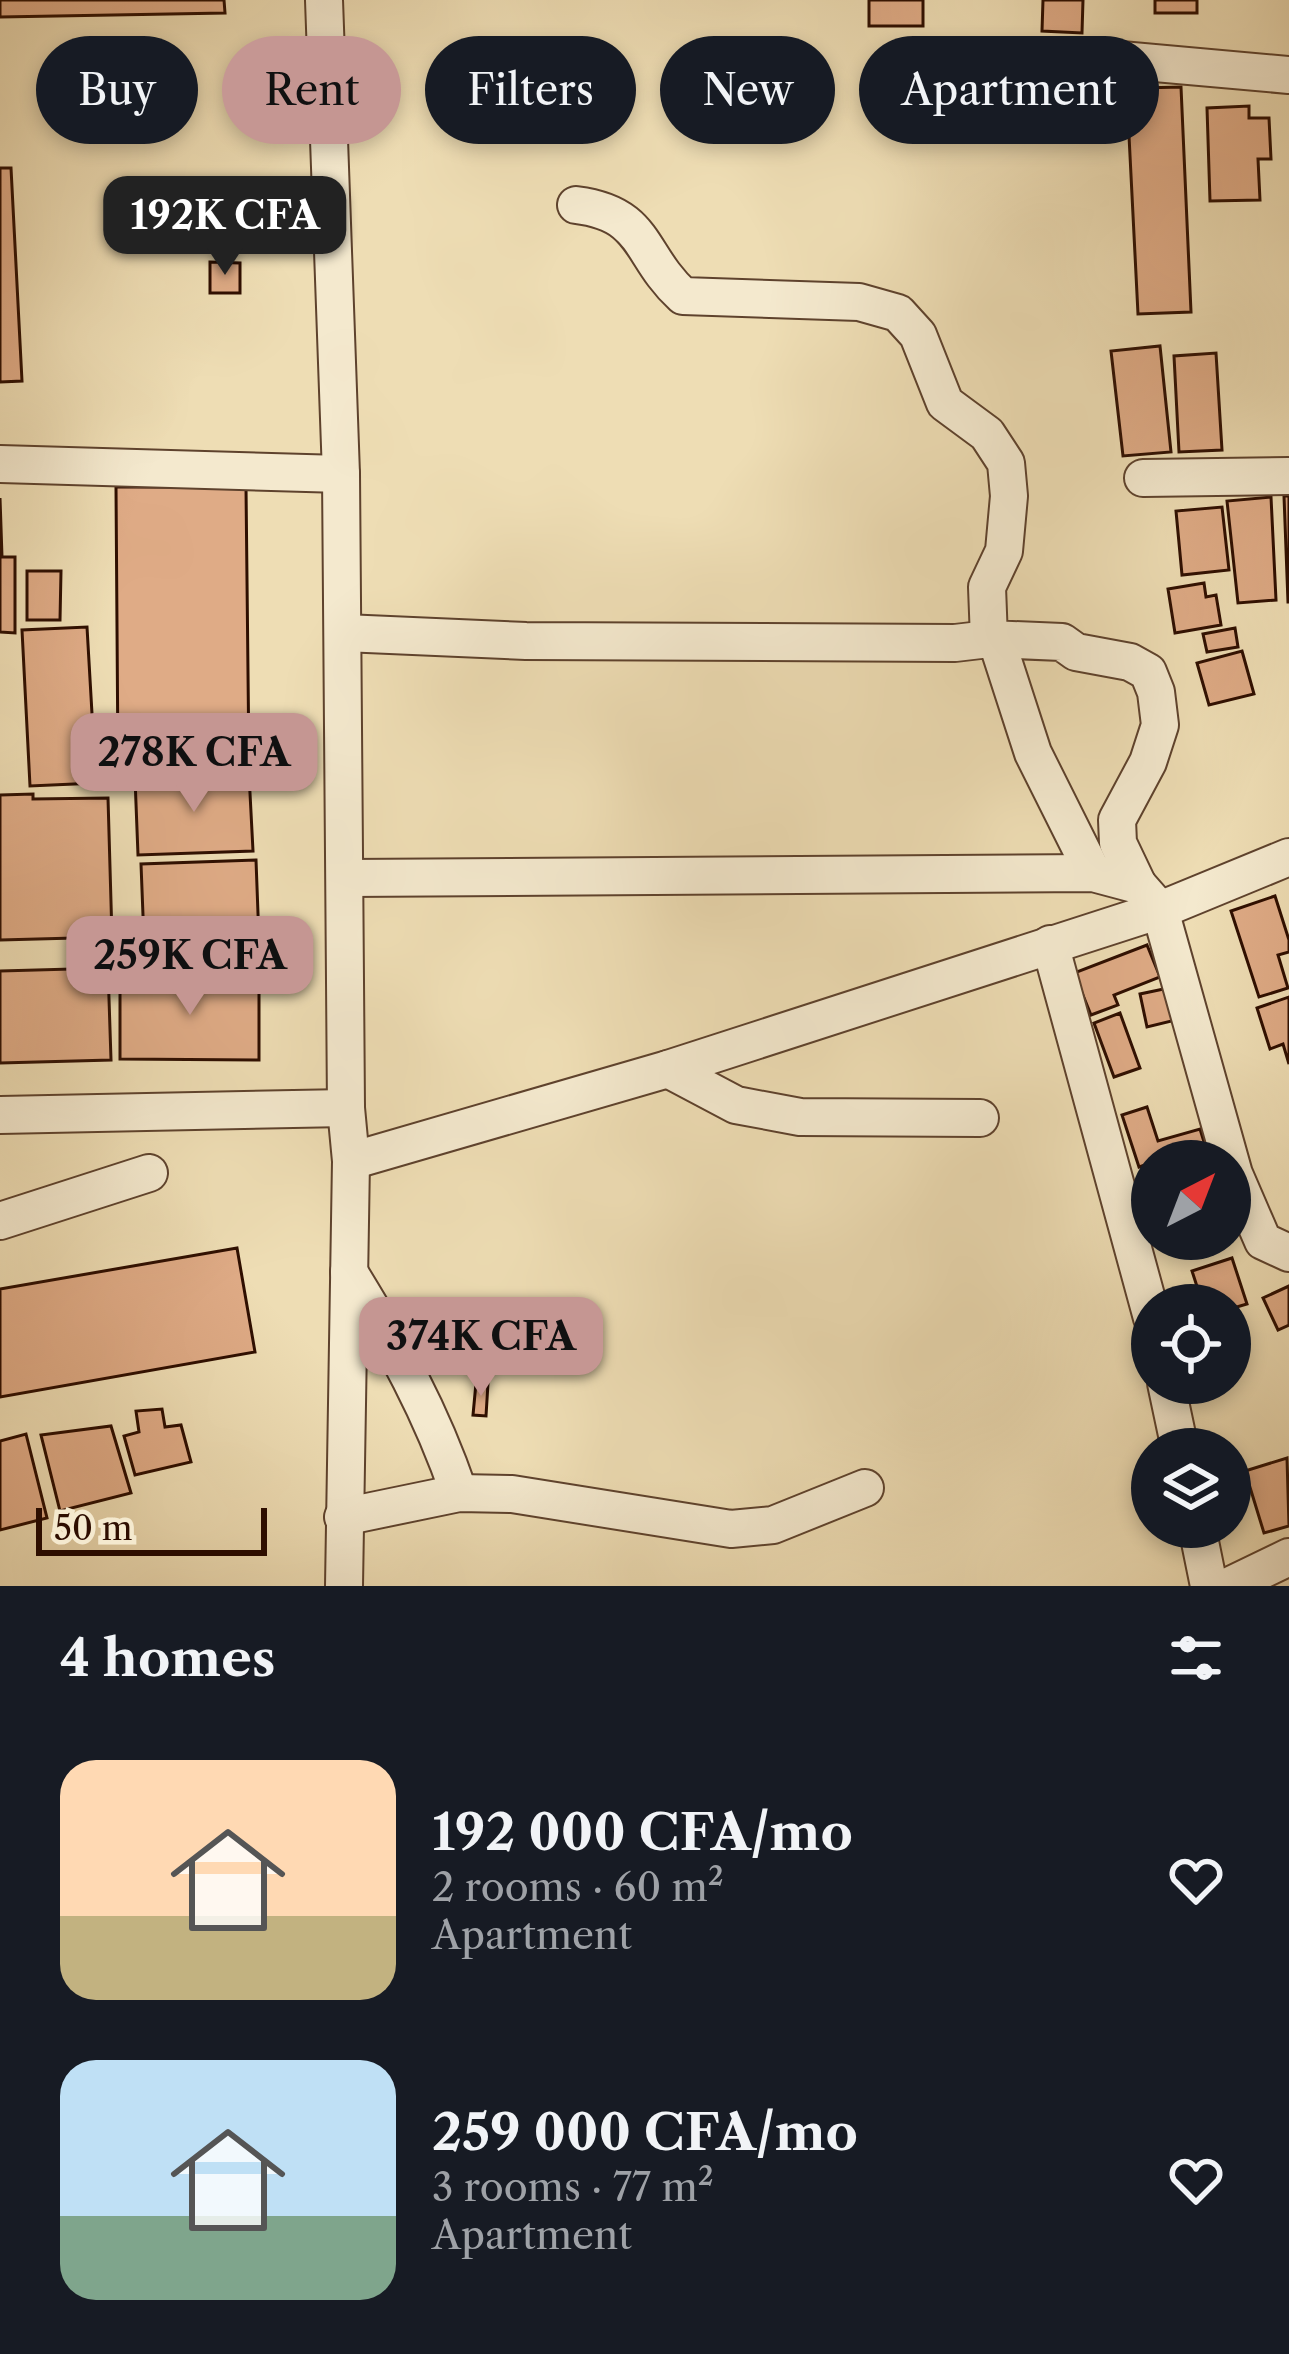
<!DOCTYPE html>
<html lang="en">
<head>
<meta charset="utf-8">
<style>
	:root { --surface:#171b24; --page:#20242c; --text:#f1f3f6; --muted:#9ea1a6; --accent:#c59692 }
	body { margin:0; font-family:"Libre Caslon Text",serif; background:var(--page); color:var(--text); height:100vh; display:flex; flex-direction:column; font-size:45px; white-space:nowrap }
	* { box-sizing:border-box; margin:0 }
	p { font-size:39px; color:var(--muted) }
	.icon { flex:none; width:66px; height:66px; fill:none; stroke:currentColor; stroke-width:2; stroke-linecap:round; stroke-linejoin:round }
	.map { position:relative; height:1586px; overflow:hidden }
	.details { display:flex; flex-direction:column; background:var(--surface); flex:1 }
	.details>* { flex:none }
	.top-card { position:absolute; left:36px; top:36px; width:1218px; height:108px; display:flex; gap:24px }
	.needle { width:78px; rotate:42deg }
	.buttons { position:absolute; left:1131px; top:1140px; display:grid; gap:24px }
	.buttons a { display:grid; place-items:center; width:120px; height:120px; border-radius:50%; background:var(--surface); box-shadow:0 6px 18px #0003; font-size:60px }
	.scale { position:absolute; left:36px; bottom:30px; width:231px; box-sizing:border-box; padding-left:12px; border:6px solid #2e0e00; border-top:0; font-size:33px; line-height:42px; white-space:nowrap; color:#2e0e00; -webkit-text-stroke:9px #f4e9ce; paint-order:stroke }
	.price { position:absolute; translate:-50% -102px; padding:0 27px; border-radius:24px; background:var(--accent); color:#111; font-size:39px; line-height:78px; filter:drop-shadow(0 3px 6px #0008) }
	.price::after { content:''; position:absolute; left:50%; top:72px; width:36px; height:27px; margin-left:-18px; background:inherit; clip-path:polygon(0 0,100% 0,50% 100%) }
	.price.on { background:#222; color:#fff }
	ul { padding:0; list-style:none }
	li { display:flex; align-items:center; gap:36px; height:300px; padding:0 60px }
	li span { display:grid; place-items:center; flex:none; width:336px; height:240px; border-radius:36px; color:#555 }
	li>.icon { margin-inline-start:auto }
	span .icon { width:144px; height:144px; fill:#fffc; stroke-width:1 }
	li b { font-size:51px }
	h2 { display:flex; justify-content:space-between; align-items:center; height:144px; padding:0 60px; font-size:51px }
	.tag { padding:0 42px; border-radius:54px; background:var(--surface); box-shadow:0 6px 18px #0003; font-size:42px; line-height:108px }
	.tag.on { background:var(--accent); color:#111 }
	.map>svg:first-child { display:block }
</style>
</head>
<body>
<div class="map">
<svg width="1289" height="1586" viewBox="0 0 1289 1586">
	<rect width="100%" height="100%" fill="#eeddb4"/>
	<filter id="stains"><feTurbulence type="fractalNoise" baseFrequency=".00167" numOctaves="4"/><feColorMatrix values="0 0 0 0 .2 0 0 0 0 .09 0 0 0 0 .02 0 0 0 .5 -.17"/></filter>
	<radialGradient id="worn" r=".72"><stop offset=".6" stop-color="#630" stop-opacity="0"/><stop offset="1" stop-color="#630" stop-opacity=".3"/></radialGradient>
	<g fill="#dfab86" stroke="#2e0e00" stroke-width="3">
		<polygon points="0,0 224,0 225,13 0,17"/>
		<rect x="869" y="0" width="54" height="26"/>
		<polygon points="1043,0 1083,0 1082,33 1042,31"/>
		<rect x="1155" y="0" width="42" height="13"/>
		<polygon points="1181,87 1191,312 1138,314 1127,96 1140,96 1140,88"/>
		<polygon points="1249,106 1249,118 1269,118 1271,159 1258,159 1260,200 1210,201 1207,108"/>
		<polygon points="0,168 11,168 22,381 0,382"/>
		<polygon points="210,262 240,263 240,293 210,293"/>
		<polygon points="1160,346 1171,452 1123,456 1111,351"/>
		<polygon points="1216,353 1222,450 1179,452 1174,356"/>
		<polygon points="116,487 246,487 249,765 118,766"/>
		<polygon points="1284,496 1289,496 1289,602 1288,602"/>
		<polygon points="1271,497 1276,600 1238,603 1227,501"/>
		<polygon points="0,498 2,557 15,557 15,633 0,632"/>
		<polygon points="1222,507 1229,570 1182,575 1176,511"/>
		<polygon points="27,571 61,571 60,620 27,620"/>
		<polygon points="1204,583 1206,597 1216,595 1221,625 1175,633 1168,589"/>
		<polygon points="87,627 96,783 30,786 22,630"/>
		<polygon points="1235,628 1238,647 1207,652 1203,634"/>
		<polygon points="1242,651 1254,694 1209,705 1197,663"/>
		<polygon points="249,774 253,851 138,855 135,778"/>
		<polygon points="33,794 33,799 108,798 112,937 0,940 0,795"/>
		<polygon points="256,860 260,967 163,970 162,940 144,941 141,864"/>
		<polygon points="1275,896 1289,940 1289,952 1278,955 1288,988 1259,997 1231,911"/>
		<polygon points="1147,945 1160,977 1114,995 1118,1005 1091,1015 1074,973"/>
		<polygon points="108,968 111,1060 0,1063 0,971"/>
		<polygon points="120,975 259,976 259,1060 120,1059"/>
		<polygon points="1173,987 1180,1019 1147,1027 1140,994"/>
		<polygon points="1289,997 1289,1064 1283,1044 1270,1049 1257,1008"/>
		<polygon points="1120,1013 1140,1068 1114,1077 1094,1023"/>
		<polygon points="1147,1107 1158,1141 1200,1129 1205,1145 1139,1167 1122,1115"/>
		<polygon points="237,1248 255,1352 0,1397 0,1289"/>
		<polygon points="1232,1258 1247,1304 1230,1309 1230,1305 1203,1305 1192,1271"/>
		<polygon points="1289,1286 1289,1325 1278,1330 1263,1298"/>
		<polygon points="476,1383 488,1383 486,1416 473,1415"/>
		<polygon points="162,1409 165,1427 181,1425 191,1462 135,1475 124,1436 139,1432 136,1411"/>
		<polygon points="111,1426 131,1493 60,1511 41,1435"/>
		<polygon points="26,1434 47,1518 0,1530 0,1441"/>
		<polygon points="1287,1458 1289,1526 1264,1533 1245,1471"/>
	</g>
	<g fill="none" stroke-linecap="round" stroke-linejoin="round">
		<g stroke="#5e422d" stroke-width="40">
			<g id="minor">
				<polyline points="324,0 341,474 346,1108 351,1161 344,1586"/>
				<polyline points="1099,58 1289,75"/>
				<path d="M576 205C648 214 638 255 683 296L859 302 898 313 918 335 945 403 987 434 1006 463 1009 496 1004 551 987 587 989 639 1062 642 1076 652 1130 662 1148 672 1156 692 1160 725 1148 762 1117 820 1118 843 1138 885"/>
				<polyline points="0,464 341,474"/>
				<polyline points="1143,478 1289,476"/>
				<polyline points="344,633 526,641 955,643 989,639 999,648 1033,753 1093,873"/>
				<polyline points="347,878 1093,873 1138,885 1160,910 1234,1174 1263,1241 1289,1253"/>
				<polyline points="1050,944 1152,1318"/>
				<polyline points="668,1069 736,1105 800,1117 980,1118"/>
				<polyline points="0,1115 346,1108"/>
				<polyline points="351,1161 668,1069 1160,910 1289,857"/>
				<polyline points="0,1221 149,1173"/>
				<path d="M349 1272C394 1345 431 1411 459 1493"/>
				<polyline points="1166,1383 1180,1449"/>
				<polyline points="343,1517 459,1493 512,1494 731,1529 773,1525 865,1488"/>
				<polyline points="1197,1527 1209,1586"/>
				<polyline points="1229,1586 1289,1557"/>
			</g>
		</g>
		<use href="#minor" stroke="#f4e9ce" stroke-width="36"/>
	</g>
	<rect width="100%" height="100%" filter="url(#stains)"/>
	<rect width="100%" height="100%" fill="url(#worn)"/>
</svg>
<div class="buttons">
<a><svg class="needle" viewBox="-14 -14 28 28"><path d="M0-13l5 13h-10z" fill="#e53935"/><path d="M0 13l5-13h-10z" fill="#9ea1a6"/></svg></a>
<a><svg class="icon" aria-label="locate" viewBox="0 0 24 24"><circle cx="12" cy="12" r="6"/><path d="M12 2v4M12 18v4M2 12h4M18 12h4"/></svg></a>
<a><svg class="icon" aria-label="layers" viewBox="0 0 24 24"><path d="M12 4l9 5-9 5-9-5zM3 14l9 5 9-5"/></svg></a>
</div>
<div class="scale">50 m</div>
<b class="price on" style="left:225px;top:278px">192K CFA</b>
<b class="price" style="left:194px;top:815px">278K CFA</b>
<b class="price" style="left:190px;top:1018px">259K CFA</b>
<b class="price" style="left:481px;top:1399px">374K CFA</b>
<div class="top-card">
<a class="tag">Buy</a>
<a class="tag on">Rent</a>
<a class="tag">Filters</a>
<a class="tag">New</a>
<a class="tag">Apartment</a>
</div>
</div>
<section class="details">
<h2>4 homes<svg class="icon" aria-label="filters" viewBox="0 0 24 24"><path d="M4 7h16M4 17h16"/><circle cx="9" cy="7" r="2"/><circle cx="15" cy="17" r="2"/></svg></h2>
<ul>
<li><span style="background:linear-gradient(#ffd9b3 65%,#c2b280 0)"><svg class="icon" aria-label="home" viewBox="0 0 24 24"><path d="M3 11l9-7 9 7M6 9v11h12V9"/></svg></span><div><b>192 000 CFA/mo</b><p>2 rooms · 60 m²</p><p>Apartment</p></div><svg class="icon" aria-label="heart" viewBox="0 0 24 24"><path d="M12 20l-8-8c-3-5 5-10 8-4 3-6 11-1 8 4z"/></svg></li>
<li><span style="background:linear-gradient(#bfe0f5 65%,#7fa58c 0)"><svg class="icon" aria-label="home" viewBox="0 0 24 24"><path d="M3 11l9-7 9 7M6 9v11h12V9"/></svg></span><div><b>259 000 CFA/mo</b><p>3 rooms · 77 m²</p><p>Apartment</p></div><svg class="icon" aria-label="heart" viewBox="0 0 24 24"><path d="M12 20l-8-8c-3-5 5-10 8-4 3-6 11-1 8 4z"/></svg></li>
</ul>
</section>
</body>
</html>
